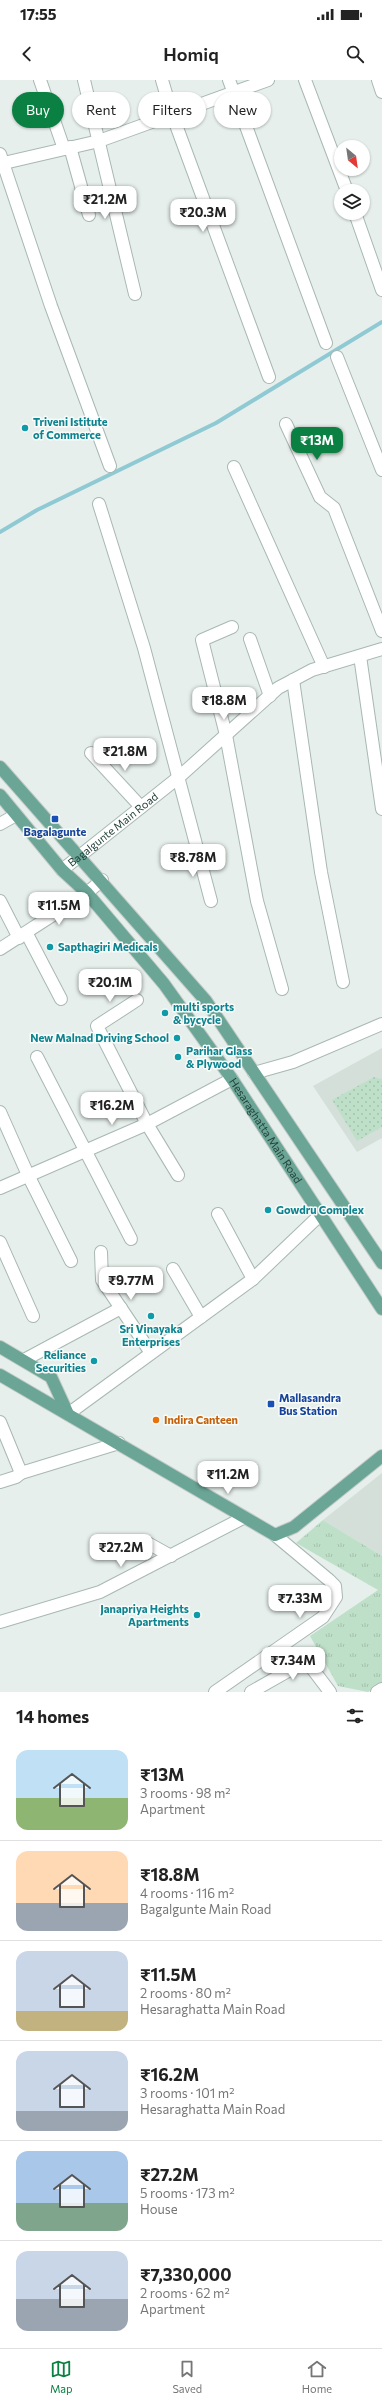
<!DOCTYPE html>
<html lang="en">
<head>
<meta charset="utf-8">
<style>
	:root { --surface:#fff; --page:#f6f6f6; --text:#222; --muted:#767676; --line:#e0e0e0; --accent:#0b8043 }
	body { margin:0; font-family:Commissioner,sans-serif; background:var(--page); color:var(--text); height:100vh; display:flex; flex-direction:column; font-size:15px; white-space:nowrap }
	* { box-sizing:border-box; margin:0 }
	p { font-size:13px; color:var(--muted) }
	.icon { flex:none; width:22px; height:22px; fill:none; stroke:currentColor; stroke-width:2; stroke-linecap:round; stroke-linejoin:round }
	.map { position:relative; height:1612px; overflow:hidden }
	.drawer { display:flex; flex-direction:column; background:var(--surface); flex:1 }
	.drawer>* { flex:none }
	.top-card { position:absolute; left:12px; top:12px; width:358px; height:36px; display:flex; gap:8px }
	.needle { width:26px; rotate:151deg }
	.controls { position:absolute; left:334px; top:60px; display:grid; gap:8px }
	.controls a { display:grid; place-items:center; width:36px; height:36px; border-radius:50%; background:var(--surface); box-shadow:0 1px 3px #0004; font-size:20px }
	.price { position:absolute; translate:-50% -34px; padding:0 9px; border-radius:8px; background:#fff; color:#222; font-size:13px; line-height:26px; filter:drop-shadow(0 1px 2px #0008) }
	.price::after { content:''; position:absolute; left:50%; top:24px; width:12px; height:9px; margin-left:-6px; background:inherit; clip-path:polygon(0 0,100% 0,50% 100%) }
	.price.current { background:var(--accent); color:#fff }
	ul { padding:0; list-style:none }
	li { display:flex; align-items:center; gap:12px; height:100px; padding:0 16px }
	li+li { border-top:1px solid var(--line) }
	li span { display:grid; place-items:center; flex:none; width:112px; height:80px; border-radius:12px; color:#555 }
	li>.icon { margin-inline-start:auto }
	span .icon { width:48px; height:48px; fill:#fffc; stroke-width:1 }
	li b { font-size:17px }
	h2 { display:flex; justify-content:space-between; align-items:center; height:48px; padding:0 16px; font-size:17px }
	.pill { padding:0 14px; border-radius:18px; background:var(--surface); box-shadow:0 1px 3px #0004; font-size:14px; line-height:36px }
	.pill.current { background:var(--accent); color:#fff }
	.status { display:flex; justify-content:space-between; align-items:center; height:28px; padding:0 20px; background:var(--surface); direction:ltr }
	.status svg { height:11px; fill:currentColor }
	header { display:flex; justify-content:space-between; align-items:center; height:52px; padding:0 16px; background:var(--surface); font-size:18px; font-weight:600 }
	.dock { display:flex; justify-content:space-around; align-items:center; height:56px; border-top:1px solid var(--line); background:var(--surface); font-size:11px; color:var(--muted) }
	.dock a { display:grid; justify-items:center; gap:2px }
	.dock .current { color:var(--accent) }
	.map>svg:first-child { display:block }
</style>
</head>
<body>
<div class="status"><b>17:55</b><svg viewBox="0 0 49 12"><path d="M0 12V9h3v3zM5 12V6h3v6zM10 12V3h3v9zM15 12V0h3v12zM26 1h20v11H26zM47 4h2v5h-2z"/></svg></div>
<header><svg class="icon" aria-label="back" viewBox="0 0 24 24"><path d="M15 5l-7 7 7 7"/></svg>Homiq<svg class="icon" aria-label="search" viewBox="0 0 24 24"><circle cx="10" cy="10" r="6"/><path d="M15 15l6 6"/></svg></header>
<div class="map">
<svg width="382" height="1612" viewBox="0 0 382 1612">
	<defs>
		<pattern id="park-tufts" width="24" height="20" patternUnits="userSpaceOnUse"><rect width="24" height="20" fill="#bfe0c8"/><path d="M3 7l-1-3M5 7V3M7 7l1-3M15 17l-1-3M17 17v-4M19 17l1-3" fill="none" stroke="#a4c1ad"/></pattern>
		<pattern id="garden-dots" width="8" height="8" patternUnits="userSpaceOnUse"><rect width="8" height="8" fill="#bfe0c8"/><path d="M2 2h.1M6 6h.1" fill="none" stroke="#a4c1ad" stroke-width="1.8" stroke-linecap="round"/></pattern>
	</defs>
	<rect width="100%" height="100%" fill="#e6efeb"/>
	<g fill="#d4dfda">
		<polygon points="382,968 382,1058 357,1072 313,1006"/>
		<polygon points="382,1393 382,1476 323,1440"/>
	</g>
	<polygon fill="url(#park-tufts)" points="323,1440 382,1476 382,1603 368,1612 338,1606 310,1556 378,1510 296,1463"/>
	<polygon fill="url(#garden-dots)" points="374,997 382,999 382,1047 357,1061 332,1020"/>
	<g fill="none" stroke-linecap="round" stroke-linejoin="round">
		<polyline stroke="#8ec9d4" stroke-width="4" points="0,452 37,430 216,343 382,242"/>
		<g stroke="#a8b8b2" stroke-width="14">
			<g id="minor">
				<polyline points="40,0 64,69"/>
				<polyline points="84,0 135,214"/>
				<polyline points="162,0 172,34 269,297"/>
				<polyline points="229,0 326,263"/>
				<polyline points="305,0 347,111"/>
				<polyline points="378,0 382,12"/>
				<polyline points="70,67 89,135"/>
				<polyline points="0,74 51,226 110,386"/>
				<polyline points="0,84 99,61 268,0"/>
				<polyline points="355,133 382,210"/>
				<polyline points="337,277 382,390"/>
				<polyline points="286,344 320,417 334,428 382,551"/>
				<polyline points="234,387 324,587"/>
				<polyline points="99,424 144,568 211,821"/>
				<polyline points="232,547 202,560 226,655 257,821 282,909"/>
				<polyline points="250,559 270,616"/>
				<polyline points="360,576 382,729"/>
				<polyline points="293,600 321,792 343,902"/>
				<polyline points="91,673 141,727"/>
				<polyline points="0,744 16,735"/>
				<path id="s1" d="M62 790 179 697 278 608 312 590 382 569"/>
				<polyline points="0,821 19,858"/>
				<polyline points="27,854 61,919"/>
				<polyline points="0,869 87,813 102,800"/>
				<polyline points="137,920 97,946 147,1044 178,1095"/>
				<polyline points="37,977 131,1159"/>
				<polyline points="254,993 293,982 382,944"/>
				<polyline points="0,1032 28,1095 71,1181"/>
				<polyline points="0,1108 147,1044 232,999"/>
				<polyline points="218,1134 253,1199"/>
				<polyline points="0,1162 33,1236"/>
				<polyline points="101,1172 102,1200 151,1273"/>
				<polyline points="173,1189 201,1237"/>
				<polyline points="24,1280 121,1228"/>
				<polyline points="68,1334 253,1199 320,1135"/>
				<polyline points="0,1342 21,1393 119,1363"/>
				<polyline points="0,1402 16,1397 21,1393"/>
				<polyline points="144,1461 171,1476"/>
				<polyline points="0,1542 100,1512 243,1438"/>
				<polyline points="215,1612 323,1537 336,1517 335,1506 329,1500 275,1455"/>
				<polyline points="251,1612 304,1582 308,1583 330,1612"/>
				<polyline points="377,1612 382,1609"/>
			</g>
		</g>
		<g stroke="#c2cac8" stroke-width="14">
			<g id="major">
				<polyline points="0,687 206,921 382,1183"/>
				<path id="s2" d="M0 715 62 790 87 813 164 904 232 999 382 1229"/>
				<polyline points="0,1267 51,1297 68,1334"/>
				<polyline points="0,1295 275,1455 294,1447 382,1376"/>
			</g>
		</g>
		<use href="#minor" stroke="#fff" stroke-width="12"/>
		<use href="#major" stroke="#6aa596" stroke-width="12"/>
	</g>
	<g fill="#0f9aa8" stroke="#f7fbf9" stroke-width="1.5">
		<circle cx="25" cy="348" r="4"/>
		<circle cx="50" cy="867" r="4"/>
		<circle cx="165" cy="933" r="4"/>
		<circle cx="177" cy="958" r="4"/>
		<circle cx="178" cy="977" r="4"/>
		<circle cx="268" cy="1130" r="4"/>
		<circle cx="151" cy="1236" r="4"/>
		<circle cx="94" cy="1281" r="4"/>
		<circle cx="197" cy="1535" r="4"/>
	</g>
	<g fill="#1a4fb4" stroke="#f7fbf9" stroke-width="1.5">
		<rect x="51" y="735" width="8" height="8" rx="2"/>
		<rect x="267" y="1320" width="8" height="8" rx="2"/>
	</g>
	<circle fill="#e8710a" stroke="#f7fbf9" stroke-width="1.5" cx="156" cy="1340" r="4"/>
	<g text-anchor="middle" stroke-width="3" stroke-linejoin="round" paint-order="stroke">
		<g font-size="11" font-weight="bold" fill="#0d838f" stroke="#f7fbf9" text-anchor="start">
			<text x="33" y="346">Triveni Istitute<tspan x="33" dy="13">of Commerce</tspan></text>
			<text x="58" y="871">Sapthagiri Medicals</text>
			<text x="173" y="931">multi sports<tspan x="173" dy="13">&amp; bycycle</tspan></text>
			<text x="169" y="962" text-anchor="end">New Malnad Driving School</text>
			<text x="186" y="975">Parihar Glass<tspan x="186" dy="13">&amp; Plywood</tspan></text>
			<text x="276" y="1134">Gowdru Complex</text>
			<text x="151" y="1253" text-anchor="middle">Sri Vinayaka<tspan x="151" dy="13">Enterprises</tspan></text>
			<text x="86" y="1279" text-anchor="end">Reliance<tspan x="86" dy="13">Securities</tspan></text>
			<text x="189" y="1533" text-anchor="end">Janapriya Heights<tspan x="189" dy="13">Apartments</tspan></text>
		</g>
		<g font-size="11" fill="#24423a" stroke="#f7fbf9">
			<text dy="4" stroke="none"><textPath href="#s1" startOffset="65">Bagalgunte Main Road</textPath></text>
			<text dy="4" stroke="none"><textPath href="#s2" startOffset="429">Hesaraghatta Main Road</textPath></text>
		</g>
		<g font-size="11" font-weight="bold" fill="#164399" stroke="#f7fbf9">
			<text x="55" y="756">Bagalagunte</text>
			<text x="279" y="1322" text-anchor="start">Mallasandra<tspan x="279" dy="13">Bus Station</tspan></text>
		</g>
		<g font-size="11" font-weight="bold" fill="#c56008" stroke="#f7fbf9" text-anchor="start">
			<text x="164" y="1344">Indira Canteen</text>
		</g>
	</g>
</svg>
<div class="controls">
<a><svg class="needle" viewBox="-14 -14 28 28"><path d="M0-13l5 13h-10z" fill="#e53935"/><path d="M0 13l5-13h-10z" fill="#767676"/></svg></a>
<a><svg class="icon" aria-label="layers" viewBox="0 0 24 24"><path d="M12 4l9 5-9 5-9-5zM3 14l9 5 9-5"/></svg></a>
</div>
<b class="price" style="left:105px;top:140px">₹21.2M</b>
<b class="price" style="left:203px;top:153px">₹20.3M</b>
<b class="price current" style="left:317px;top:381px">₹13M</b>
<b class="price" style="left:224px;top:641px">₹18.8M</b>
<b class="price" style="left:125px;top:692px">₹21.8M</b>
<b class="price" style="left:193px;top:798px">₹8.78M</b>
<b class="price" style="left:59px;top:846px">₹11.5M</b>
<b class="price" style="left:110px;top:923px">₹20.1M</b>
<b class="price" style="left:112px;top:1046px">₹16.2M</b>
<b class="price" style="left:131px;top:1221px">₹9.77M</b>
<b class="price" style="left:228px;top:1415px">₹11.2M</b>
<b class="price" style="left:121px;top:1488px">₹27.2M</b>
<b class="price" style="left:300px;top:1539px">₹7.33M</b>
<b class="price" style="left:293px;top:1601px">₹7.34M</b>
<div class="top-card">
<a class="pill current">Buy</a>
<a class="pill">Rent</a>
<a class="pill">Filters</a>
<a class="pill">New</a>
</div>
</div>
<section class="drawer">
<h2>14 homes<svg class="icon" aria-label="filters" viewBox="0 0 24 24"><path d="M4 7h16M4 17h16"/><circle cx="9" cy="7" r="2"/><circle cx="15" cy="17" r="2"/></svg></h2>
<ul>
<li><span style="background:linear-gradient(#bfe0f5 60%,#8fb573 0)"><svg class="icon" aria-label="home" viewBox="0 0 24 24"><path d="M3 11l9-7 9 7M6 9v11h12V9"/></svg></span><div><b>₹13M</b><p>3 rooms · 98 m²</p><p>Apartment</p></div></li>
<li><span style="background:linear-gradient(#ffd9b3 65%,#9aa5b1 0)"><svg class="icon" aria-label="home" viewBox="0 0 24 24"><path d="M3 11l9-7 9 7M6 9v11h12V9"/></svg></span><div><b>₹18.8M</b><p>4 rooms · 116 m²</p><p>Bagalgunte Main Road</p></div></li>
<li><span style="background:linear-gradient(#c9d6e8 75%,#c2b280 0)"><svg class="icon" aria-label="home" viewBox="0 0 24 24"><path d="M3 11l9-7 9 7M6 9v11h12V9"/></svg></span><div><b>₹11.5M</b><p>2 rooms · 80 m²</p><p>Hesaraghatta Main Road</p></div></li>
<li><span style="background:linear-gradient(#c9d6e8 75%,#9aa5b1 0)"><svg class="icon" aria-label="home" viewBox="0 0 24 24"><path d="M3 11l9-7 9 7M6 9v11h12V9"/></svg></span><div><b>₹16.2M</b><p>3 rooms · 101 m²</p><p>Hesaraghatta Main Road</p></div></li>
<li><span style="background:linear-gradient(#a9c7e8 65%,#7fa58c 0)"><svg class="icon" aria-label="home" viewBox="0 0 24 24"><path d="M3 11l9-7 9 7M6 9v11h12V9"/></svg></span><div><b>₹27.2M</b><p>5 rooms · 173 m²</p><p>House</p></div></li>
<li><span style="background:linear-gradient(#c9d6e8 60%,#9aa5b1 0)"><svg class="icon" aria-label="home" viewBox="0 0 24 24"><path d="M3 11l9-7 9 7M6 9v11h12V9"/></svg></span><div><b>₹7,330,000</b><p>2 rooms · 62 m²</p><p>Apartment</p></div></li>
</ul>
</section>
<nav class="dock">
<a class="current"><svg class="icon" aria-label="map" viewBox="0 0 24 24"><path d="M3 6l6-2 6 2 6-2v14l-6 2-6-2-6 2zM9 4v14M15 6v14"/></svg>Map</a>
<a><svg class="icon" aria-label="saved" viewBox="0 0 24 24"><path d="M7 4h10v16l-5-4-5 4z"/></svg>Saved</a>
<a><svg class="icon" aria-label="home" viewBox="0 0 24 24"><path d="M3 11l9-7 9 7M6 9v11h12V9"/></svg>Home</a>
</nav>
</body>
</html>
